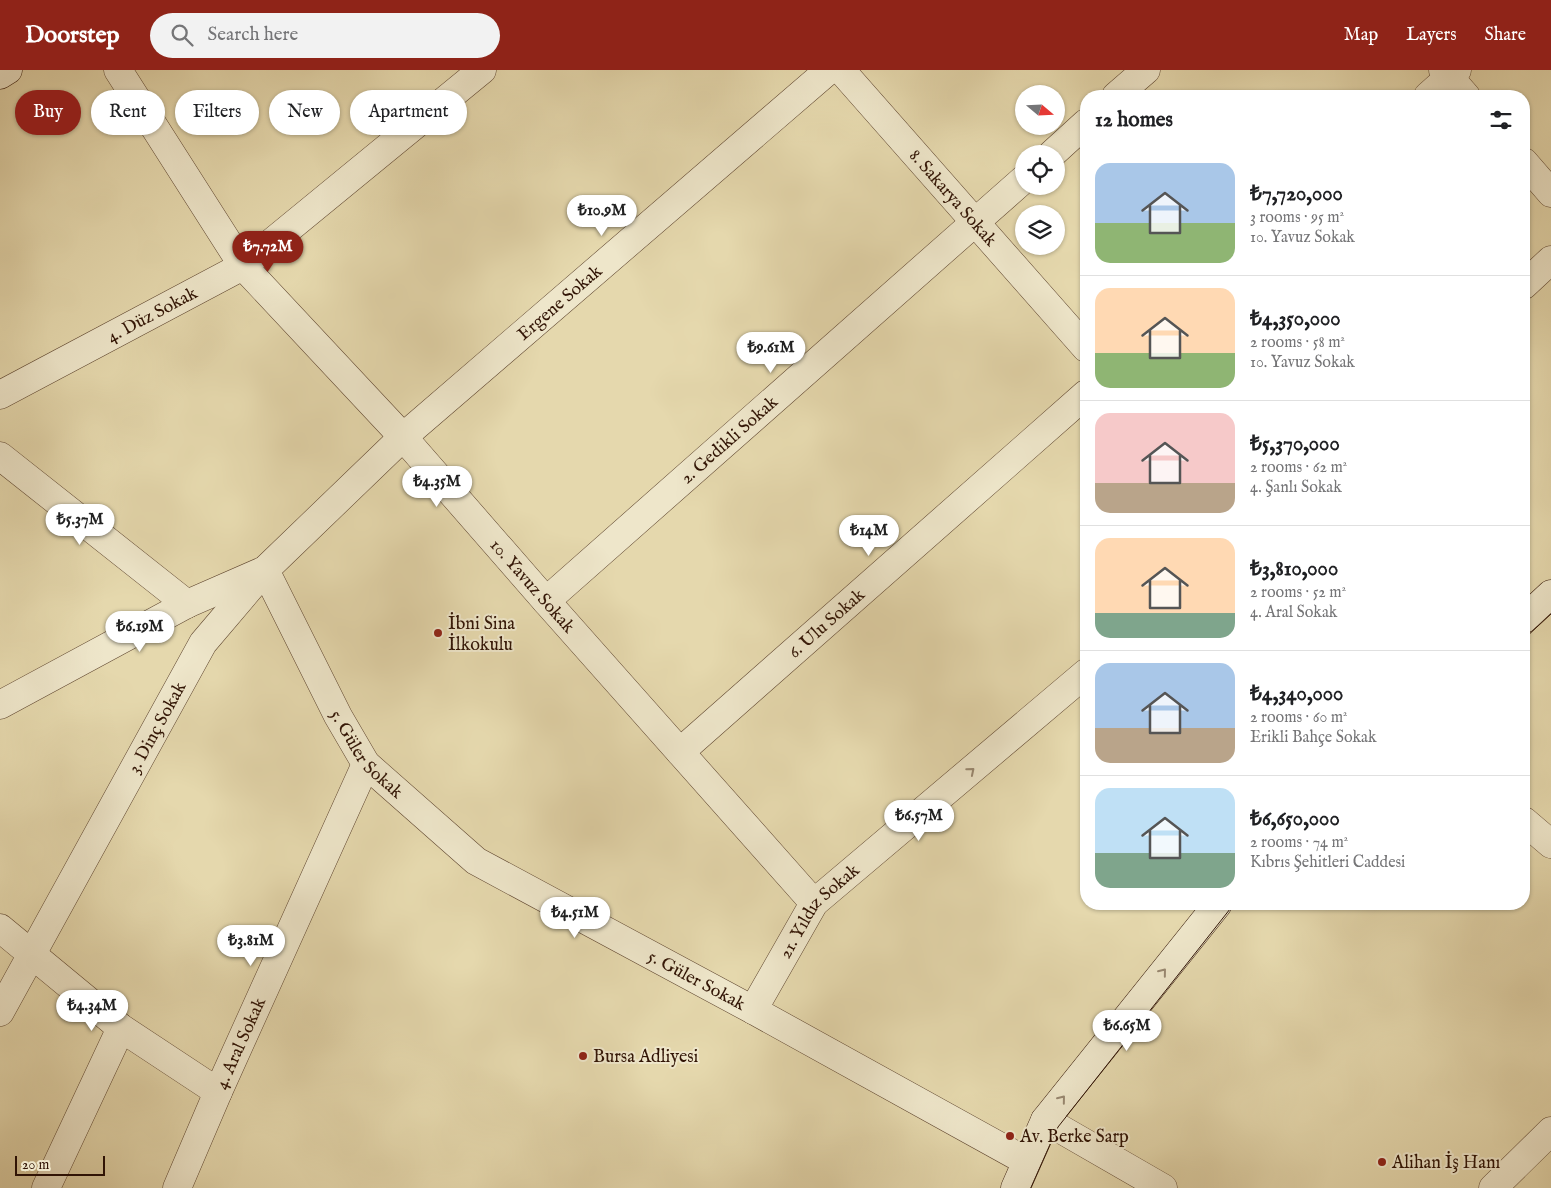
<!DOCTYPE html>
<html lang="en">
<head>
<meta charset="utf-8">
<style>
	:root { --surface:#fff; --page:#f2f2f2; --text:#202124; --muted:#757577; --line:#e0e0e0; --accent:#8f2418 }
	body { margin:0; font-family:"IM FELL English",serif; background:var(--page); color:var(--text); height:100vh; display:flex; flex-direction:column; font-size:19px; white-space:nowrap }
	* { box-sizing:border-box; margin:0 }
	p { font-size:16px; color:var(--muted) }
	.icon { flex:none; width:28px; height:28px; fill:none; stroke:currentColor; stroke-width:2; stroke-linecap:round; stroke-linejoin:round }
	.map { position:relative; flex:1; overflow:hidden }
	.drawer { position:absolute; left:1080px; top:20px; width:450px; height:820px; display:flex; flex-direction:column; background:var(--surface); border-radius:20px; box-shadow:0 1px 4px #0004 }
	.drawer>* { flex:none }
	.guide { position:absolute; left:15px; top:20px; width:475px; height:45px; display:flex; gap:10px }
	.needle { width:32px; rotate:109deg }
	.fabs { position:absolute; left:1015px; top:15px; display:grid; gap:10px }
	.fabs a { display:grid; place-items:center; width:50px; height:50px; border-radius:50%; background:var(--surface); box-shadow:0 1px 4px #0004; font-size:25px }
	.scale { position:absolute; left:15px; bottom:12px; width:90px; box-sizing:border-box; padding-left:5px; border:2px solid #311405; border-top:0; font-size:14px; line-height:18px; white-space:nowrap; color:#311405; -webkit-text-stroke:4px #eee6ca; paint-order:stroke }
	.price { position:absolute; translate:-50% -42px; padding:0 11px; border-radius:18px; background:#fff; color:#222; font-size:16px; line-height:32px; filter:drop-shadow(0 1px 2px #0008) }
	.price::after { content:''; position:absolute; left:50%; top:30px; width:15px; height:11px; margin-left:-8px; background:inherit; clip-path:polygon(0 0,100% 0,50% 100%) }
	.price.active { background:var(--accent); color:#fff }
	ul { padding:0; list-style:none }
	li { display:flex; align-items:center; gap:15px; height:125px; padding:0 15px }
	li+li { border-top:1px solid var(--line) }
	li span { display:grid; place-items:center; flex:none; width:140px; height:100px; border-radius:15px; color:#555 }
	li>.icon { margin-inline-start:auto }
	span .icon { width:60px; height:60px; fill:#fffc; stroke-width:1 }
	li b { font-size:21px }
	h2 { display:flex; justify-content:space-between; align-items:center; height:60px; padding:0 15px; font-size:21px }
	.chip { padding:0 18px; border-radius:22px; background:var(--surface); box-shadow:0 1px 4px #0004; font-size:18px; line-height:45px }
	.chip.active { background:var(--accent); color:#fff }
	header { display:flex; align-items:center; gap:30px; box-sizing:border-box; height:70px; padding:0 25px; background:var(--accent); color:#fff }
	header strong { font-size:24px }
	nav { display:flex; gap:28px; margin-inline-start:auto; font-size:18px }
	.search { width:350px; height:45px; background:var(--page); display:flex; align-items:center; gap:12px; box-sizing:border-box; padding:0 18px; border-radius:28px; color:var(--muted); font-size:19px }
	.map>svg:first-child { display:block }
</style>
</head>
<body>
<header>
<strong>Doorstep</strong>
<div class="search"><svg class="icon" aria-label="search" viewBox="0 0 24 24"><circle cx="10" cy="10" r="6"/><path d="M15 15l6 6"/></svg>Search here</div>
<nav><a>Map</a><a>Layers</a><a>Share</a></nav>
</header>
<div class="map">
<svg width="1551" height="1118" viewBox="0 0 1551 1118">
	<rect width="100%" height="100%" fill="#e5d8ad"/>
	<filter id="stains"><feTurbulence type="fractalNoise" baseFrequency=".004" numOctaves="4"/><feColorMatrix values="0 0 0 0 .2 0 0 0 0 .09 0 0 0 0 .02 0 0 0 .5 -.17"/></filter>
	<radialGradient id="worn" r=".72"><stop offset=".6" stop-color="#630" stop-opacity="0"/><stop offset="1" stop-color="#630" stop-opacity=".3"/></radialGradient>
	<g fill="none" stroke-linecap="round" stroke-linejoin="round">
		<g stroke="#5e452f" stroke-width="29">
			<g id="minor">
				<path id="s1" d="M118 0 243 196 403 367 546 531 814 833"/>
				<path id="s2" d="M841 0 1086 278"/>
				<polyline points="1443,0 1466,26"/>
				<polyline points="1116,26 1146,0"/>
				<polyline points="1428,26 1457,0"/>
				<polyline points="1052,84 1086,53"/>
				<polyline points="1524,92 1551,123"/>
				<polyline points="1524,215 1551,190"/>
				<path id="s3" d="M0 325 243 196 482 0"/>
				<polyline points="0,386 187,534"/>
				<path id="s4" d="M546 531 1024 109"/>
				<path id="s5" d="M0 635 187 534 265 500 338 646 366 694 476 791 753 940 1026 1091"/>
				<path id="s6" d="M680 682 1086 324"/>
				<polyline points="1524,751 1551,774"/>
				<polyline points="0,858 121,958 218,1022"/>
				<path id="s7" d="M753 940 814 833 1086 603"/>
				<path id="s8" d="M0 942 203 573 265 500 403 367 829 0"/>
				<polyline points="1045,1050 1163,1118"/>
				<polyline points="46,1118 121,958"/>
				<path id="s9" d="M177 1118 218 1022 366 694"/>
				<polyline points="1493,1118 1551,1061"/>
			</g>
		</g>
		<g stroke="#311405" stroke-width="29">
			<g id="secondary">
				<polyline points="0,5 8,0"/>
				<polyline points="1524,549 1551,524"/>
				<polyline points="1015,1118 1045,1050 1218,834"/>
			</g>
		</g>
		<use href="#minor" stroke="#eee6ca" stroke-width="28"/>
		<use href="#secondary" stroke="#eee6ca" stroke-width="28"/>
		<g stroke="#311405" stroke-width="1">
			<polyline points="1524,569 1551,544"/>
			<polyline points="1031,1118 1058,1057 1234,834"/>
		</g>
	</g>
	<defs><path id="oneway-chevron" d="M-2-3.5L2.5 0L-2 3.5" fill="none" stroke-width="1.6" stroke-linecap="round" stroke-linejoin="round" transform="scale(1.25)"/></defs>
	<g stroke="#998871">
		<use href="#oneway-chevron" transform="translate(971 701) rotate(-40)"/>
		<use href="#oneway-chevron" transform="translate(1163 902) rotate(-51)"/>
		<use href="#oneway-chevron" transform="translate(1062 1029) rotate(-51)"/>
	</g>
	<g fill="#8f2418" stroke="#eee6ca" stroke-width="2">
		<circle cx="438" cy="563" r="5"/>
		<circle cx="583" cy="986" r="5"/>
		<circle cx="1010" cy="1066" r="5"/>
		<circle cx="1382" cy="1092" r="5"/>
	</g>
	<g text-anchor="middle" stroke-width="4" stroke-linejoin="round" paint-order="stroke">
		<g font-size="18" fill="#311405" stroke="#eee6ca">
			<text dy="6" stroke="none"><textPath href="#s2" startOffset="170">8. Sakarya Sokak</textPath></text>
			<text dy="6" stroke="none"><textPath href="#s8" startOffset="915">Ergene Sokak</textPath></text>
			<text dy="6" stroke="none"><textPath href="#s3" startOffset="172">4. Düz Sokak</textPath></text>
			<text dy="6" stroke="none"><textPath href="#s4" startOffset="244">2. Gedikli Sokak</textPath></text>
			<text dy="6" stroke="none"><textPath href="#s1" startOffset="664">10. Yavuz Sokak</textPath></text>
			<text dy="6" stroke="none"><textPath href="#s6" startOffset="195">6. Ulu Sokak</textPath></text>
			<text dy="6" stroke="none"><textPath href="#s8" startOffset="325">3. Dinç Sokak</textPath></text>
			<text dy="6" stroke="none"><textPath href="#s5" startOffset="509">5. Güler Sokak</textPath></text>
			<text dy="6" stroke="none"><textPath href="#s7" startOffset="120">21. Yıldız Sokak</textPath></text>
			<text dy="6" stroke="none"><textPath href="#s5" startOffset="914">5. Güler Sokak</textPath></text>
			<text dy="6" stroke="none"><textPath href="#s9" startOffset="158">4. Aral Sokak</textPath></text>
		</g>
		<g font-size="18" fill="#311405" stroke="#eee6ca" text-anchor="start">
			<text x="448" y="559">İbni Sina<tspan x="448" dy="21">İlkokulu</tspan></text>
			<text x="593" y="992">Bursa Adliyesi</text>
			<text x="1020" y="1072">Av. Berke Sarp</text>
			<text x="1392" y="1098">Alihan İş Hanı</text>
		</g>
	</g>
	<rect width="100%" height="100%" filter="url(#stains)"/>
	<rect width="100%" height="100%" fill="url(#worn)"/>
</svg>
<div class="fabs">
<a><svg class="needle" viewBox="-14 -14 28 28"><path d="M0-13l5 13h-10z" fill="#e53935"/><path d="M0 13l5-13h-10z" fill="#757577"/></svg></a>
<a><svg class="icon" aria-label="locate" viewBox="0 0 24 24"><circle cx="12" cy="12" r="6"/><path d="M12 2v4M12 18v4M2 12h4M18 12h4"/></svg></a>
<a><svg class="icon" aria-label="layers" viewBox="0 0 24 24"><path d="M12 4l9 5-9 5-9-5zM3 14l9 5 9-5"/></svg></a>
</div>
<div class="scale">20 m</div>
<b class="price" style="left:602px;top:167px">₺10.9M</b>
<b class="price active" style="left:268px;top:203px">₺7.72M</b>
<b class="price" style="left:771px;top:304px">₺9.61M</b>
<b class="price" style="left:437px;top:438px">₺4.35M</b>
<b class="price" style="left:80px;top:476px">₺5.37M</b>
<b class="price" style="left:869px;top:487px">₺14M</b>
<b class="price" style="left:140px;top:583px">₺6.19M</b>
<b class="price" style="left:919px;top:772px">₺6.57M</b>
<b class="price" style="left:575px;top:869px">₺4.51M</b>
<b class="price" style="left:251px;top:897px">₺3.81M</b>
<b class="price" style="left:92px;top:962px">₺4.34M</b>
<b class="price" style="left:1127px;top:982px">₺6.65M</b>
<div class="guide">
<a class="chip active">Buy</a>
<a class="chip">Rent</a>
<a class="chip">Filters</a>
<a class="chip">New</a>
<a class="chip">Apartment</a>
</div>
<section class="drawer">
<h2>12 homes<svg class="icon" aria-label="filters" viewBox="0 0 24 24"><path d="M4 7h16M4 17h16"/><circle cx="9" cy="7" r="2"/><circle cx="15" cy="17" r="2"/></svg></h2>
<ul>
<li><span style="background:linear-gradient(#a9c7e8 60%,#8fb573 0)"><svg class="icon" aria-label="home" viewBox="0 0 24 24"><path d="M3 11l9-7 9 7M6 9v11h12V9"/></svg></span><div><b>₺7,720,000</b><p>3 rooms · 95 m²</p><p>10. Yavuz Sokak</p></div></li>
<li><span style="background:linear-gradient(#ffd9b3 65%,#8fb573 0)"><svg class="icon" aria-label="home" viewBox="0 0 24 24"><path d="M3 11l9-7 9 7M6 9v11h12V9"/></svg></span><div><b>₺4,350,000</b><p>2 rooms · 58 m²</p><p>10. Yavuz Sokak</p></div></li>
<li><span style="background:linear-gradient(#f6c9c9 70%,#b9a48a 0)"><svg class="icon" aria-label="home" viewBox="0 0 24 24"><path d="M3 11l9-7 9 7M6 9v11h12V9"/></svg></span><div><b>₺5,370,000</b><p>2 rooms · 62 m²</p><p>4. Şanlı Sokak</p></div></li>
<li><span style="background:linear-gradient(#ffd9b3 75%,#7fa58c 0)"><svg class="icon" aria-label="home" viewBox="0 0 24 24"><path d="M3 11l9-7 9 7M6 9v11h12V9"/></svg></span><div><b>₺3,810,000</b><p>2 rooms · 52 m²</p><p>4. Aral Sokak</p></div></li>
<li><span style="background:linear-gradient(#a9c7e8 65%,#b9a48a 0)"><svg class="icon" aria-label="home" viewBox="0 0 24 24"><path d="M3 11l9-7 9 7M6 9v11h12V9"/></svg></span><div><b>₺4,340,000</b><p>2 rooms · 60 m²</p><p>Erikli Bahçe Sokak</p></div></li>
<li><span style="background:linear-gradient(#bfe0f5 65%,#7fa58c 0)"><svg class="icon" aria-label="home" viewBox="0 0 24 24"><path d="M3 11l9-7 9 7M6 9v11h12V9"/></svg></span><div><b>₺6,650,000</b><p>2 rooms · 74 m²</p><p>Kıbrıs Şehitleri Caddesi</p></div></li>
</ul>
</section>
</div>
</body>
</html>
